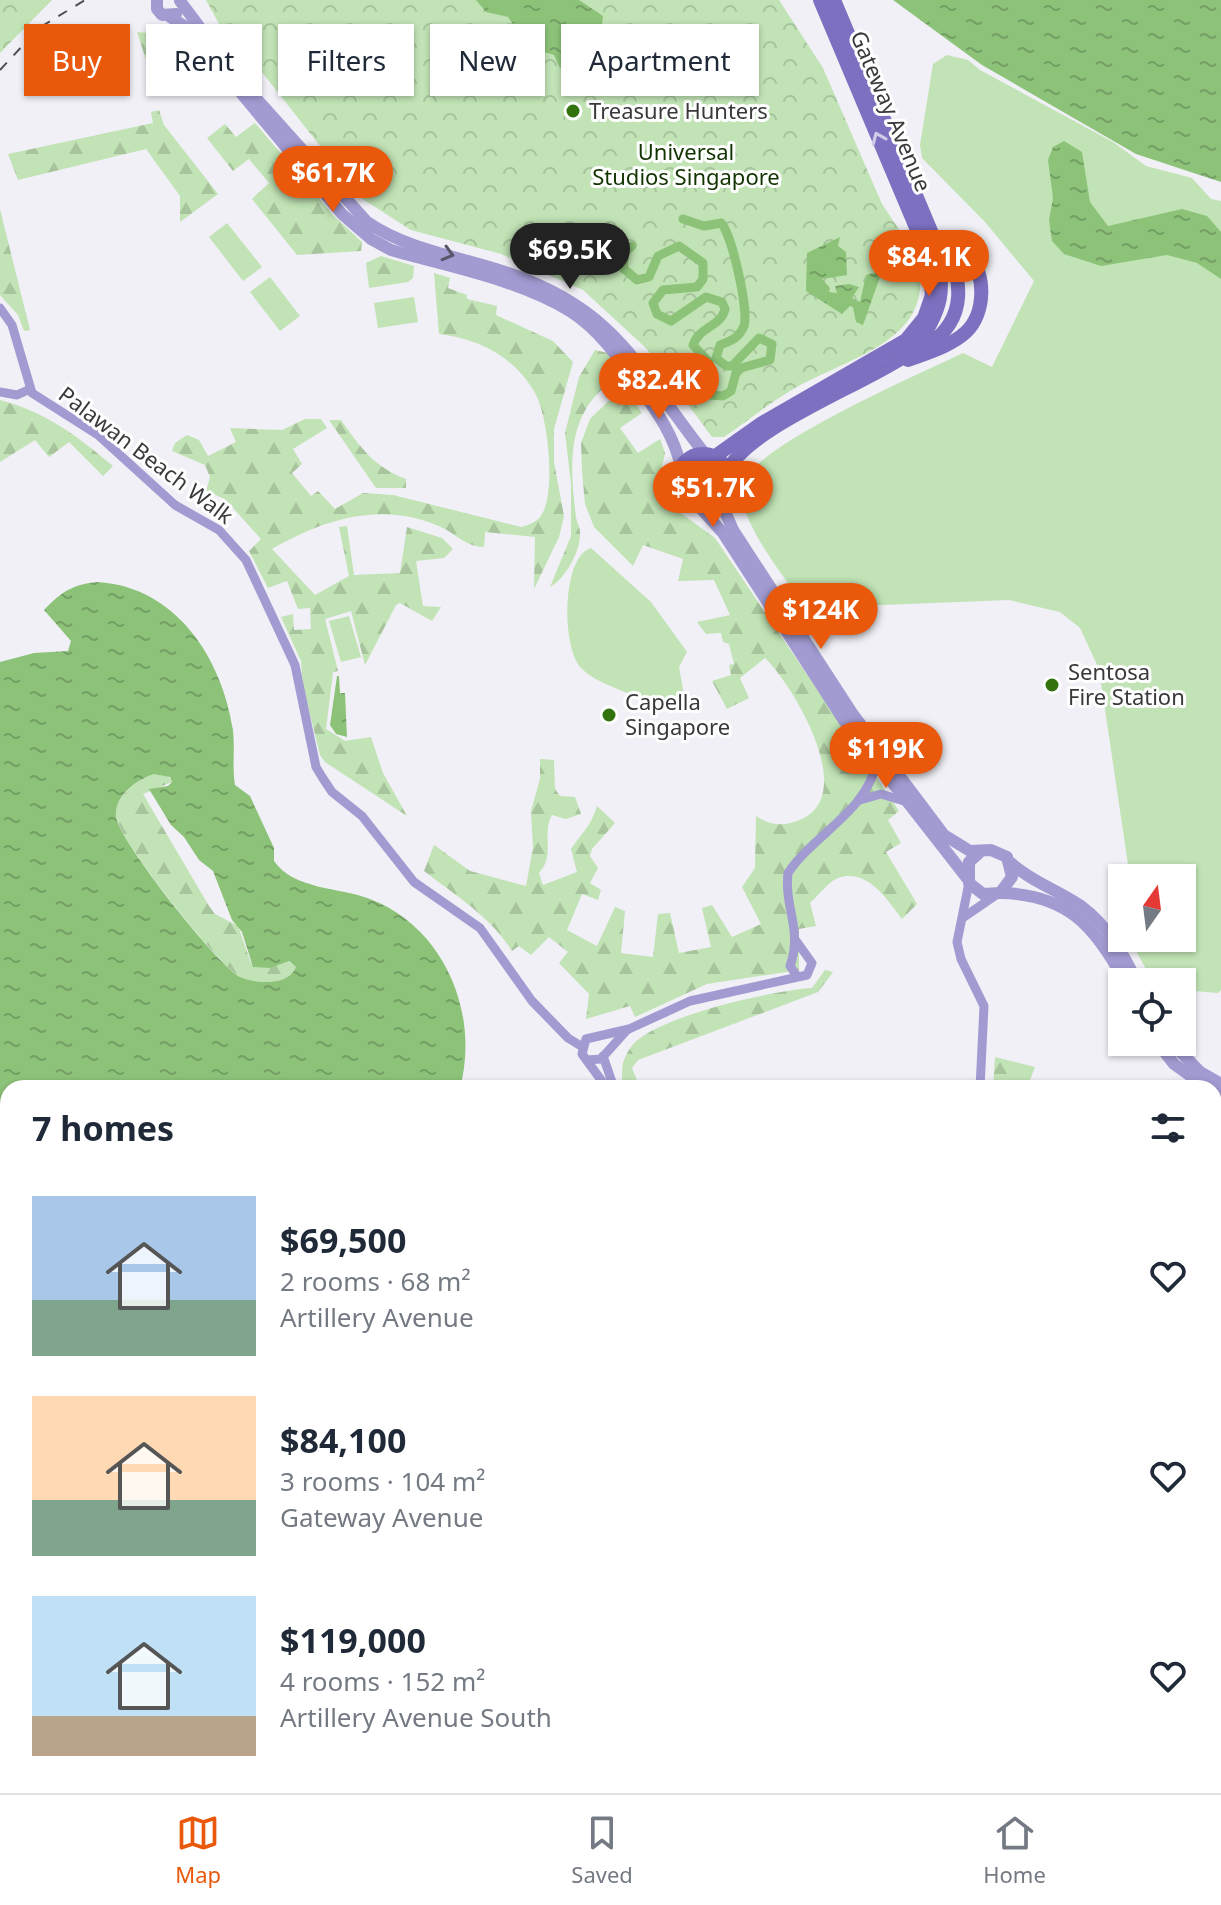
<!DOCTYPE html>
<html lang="en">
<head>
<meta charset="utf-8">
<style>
	:root { --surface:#fff; --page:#f2f2f3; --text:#1f2937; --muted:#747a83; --line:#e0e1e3; --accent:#ea580c }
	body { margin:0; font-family:"Noto Sans",sans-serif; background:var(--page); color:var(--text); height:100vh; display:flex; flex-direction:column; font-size:30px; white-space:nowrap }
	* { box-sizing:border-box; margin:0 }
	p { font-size:26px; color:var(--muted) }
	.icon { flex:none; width:44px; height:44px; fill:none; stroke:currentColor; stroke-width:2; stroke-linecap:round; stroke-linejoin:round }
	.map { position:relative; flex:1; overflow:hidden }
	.details { position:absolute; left:0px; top:1080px; width:1222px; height:714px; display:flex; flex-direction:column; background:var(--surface); border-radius:24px 24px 0 0; box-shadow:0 2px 6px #0004 }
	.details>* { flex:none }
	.banner { position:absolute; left:24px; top:24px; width:800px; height:72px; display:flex; gap:16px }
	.needle { width:52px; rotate:14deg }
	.buttons { position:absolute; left:1108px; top:864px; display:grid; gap:16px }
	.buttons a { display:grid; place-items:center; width:88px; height:88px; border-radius:0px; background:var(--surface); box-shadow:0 2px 6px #0004; font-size:40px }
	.price { position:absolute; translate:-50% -68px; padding:0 18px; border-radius:28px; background:var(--accent); color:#fff; font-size:26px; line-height:52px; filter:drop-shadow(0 2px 4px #0008) }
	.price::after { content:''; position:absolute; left:50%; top:48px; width:24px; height:18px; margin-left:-12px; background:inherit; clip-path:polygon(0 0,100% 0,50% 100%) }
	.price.current { background:#222; color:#fff }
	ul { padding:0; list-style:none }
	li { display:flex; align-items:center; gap:24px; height:200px; padding:0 32px }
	li span { display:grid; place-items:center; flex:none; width:224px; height:160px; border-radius:0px; color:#555 }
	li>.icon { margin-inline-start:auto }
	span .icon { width:96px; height:96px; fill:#fffc; stroke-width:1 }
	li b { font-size:34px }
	h2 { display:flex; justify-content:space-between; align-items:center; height:96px; padding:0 32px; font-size:34px }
	.chip { padding:0 28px; border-radius:0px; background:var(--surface); box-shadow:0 2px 6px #0004; font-size:28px; line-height:72px }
	.chip.current { background:var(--accent); color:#fff }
	.tab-bar { display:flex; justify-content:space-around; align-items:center; height:112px; border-top:2px solid var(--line); background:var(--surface); font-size:22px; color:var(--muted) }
	.tab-bar a { display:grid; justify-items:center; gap:4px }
	.tab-bar .current { color:var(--accent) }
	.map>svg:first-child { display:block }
</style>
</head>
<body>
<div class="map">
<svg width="1221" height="1793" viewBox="0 0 1221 1793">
	<defs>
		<pattern id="forest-firs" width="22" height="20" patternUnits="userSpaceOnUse" patternTransform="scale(2)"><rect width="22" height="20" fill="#c1e3b5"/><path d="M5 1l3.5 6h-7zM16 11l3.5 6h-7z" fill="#a7c49d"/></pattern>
		<pattern id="park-crowns" width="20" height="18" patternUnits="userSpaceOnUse" patternTransform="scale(2)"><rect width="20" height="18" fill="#c1e3b5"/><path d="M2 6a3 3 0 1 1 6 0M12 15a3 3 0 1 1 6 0" fill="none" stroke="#a7c49d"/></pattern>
		<pattern id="water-ripples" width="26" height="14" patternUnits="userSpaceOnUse" patternTransform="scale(2)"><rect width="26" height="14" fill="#8dc379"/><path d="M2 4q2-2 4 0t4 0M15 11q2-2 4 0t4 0" fill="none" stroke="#749f64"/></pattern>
	</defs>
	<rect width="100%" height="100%" fill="#f1f0f6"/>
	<g fill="#c1e3b5">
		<path d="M947 55 968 60 980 70 1113 142 1146 166 1192 178 1211 199 1221 201V990L1218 993 1182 990V982H1153L1129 938H1182V878H1130L1099 669 1080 628 1060 612 1009 600 806 608C787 580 736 519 742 486 748 448 924 372 963 353L992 367 1034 281 985 222 922 158 920 145 933 64Z"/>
		<polygon points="227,223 262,267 243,281 209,237"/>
		<polygon points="270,277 300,316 280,331 250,292"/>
		<polygon points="414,297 418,322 378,328 374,303"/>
		<path d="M591 548 651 602 687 652 679 667 684 695 678 705C661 712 646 702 631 695 615 687 593 681 581 668 561 646 562 556 591 548Z"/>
		<polygon points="349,616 361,657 341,662 329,621"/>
		<polygon points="1214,1122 1221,1124 1221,1793 1083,1793 1082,1786 1214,1786"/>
	</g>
	<g fill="url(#forest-firs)">
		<polygon points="137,32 159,34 175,43 172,53 147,63"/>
		<polygon points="159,110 164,125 218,194 180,222 180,196 146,149 18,180 8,154 153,123 151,112"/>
		<polygon points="255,123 333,215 362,242 361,251 297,255 252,199 269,183 249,159 233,171 207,138 225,124 236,137"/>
		<polygon points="0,209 28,322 30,330 24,331 18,315 0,295"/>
		<polygon points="381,256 414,266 413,278 408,282 369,288 366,263"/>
		<path d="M434 273 450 278 448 288 467 295V299L497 306 496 315 553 341 573 362 554 429V462L564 516 559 537 534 589 535 537 485 532 484 547C466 547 455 533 439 526 381 501 324 519 272 549L315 595 349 576 339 527 347 526 354 575 400 573 407 527 442 538 453 549 444 558 416 561 423 606 441 607 432 621 400 603 396 605 365 665 351 611 325 619 338 671 333 672 326 729 345 741 371 737 383 773 407 816 325 762 320 755 303 686 301 661 281 617 293 614 294 630 311 629 310 608 298 609 287 581 268 588 249 551 261 539 225 499 206 491 210 477 205 465 172 451 175 443 187 435 199 440 208 456 236 442 230 428 282 430 305 419H321L327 428 293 449 302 464 292 473 311 496 318 491 335 509 363 493 393 495 521 527C529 525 538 522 542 514 556 492 548 415 535 393 514 356 479 339 439 334Z"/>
		<path d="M595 350 608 353 621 374C566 410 569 458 576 517 577 523 581 529 580 535 580 552 565 579 550 587L571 536V484L565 433 579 377Z"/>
		<path d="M623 387 642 413 620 428 638 453 660 439 665 453 658 485 663 500 715 538 899 811 888 820 901 843 886 852 917 904 902 919C887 900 868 868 838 878 828 882 818 896 810 903L816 926 799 929V970L707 984 635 1017 630 1006 586 1019 589 994 559 963 568 952 549 937 531 955 519 946 512 951C491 917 455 895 424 871L434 845 470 871 526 886 533 848 531 811 540 779V759L554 760 555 789 560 796 575 797 581 814 566 819 552 815C541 834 556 855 539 873L543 885 577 872 571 849C583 831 590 828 597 806L615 823 592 849 590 856 598 868 590 883 601 890 598 900 582 894 567 930 597 946 615 907 625 911 621 953 653 957 658 914 670 913 679 953 711 947 702 908 712 905 732 937 761 924 742 887 755 868 756 816C772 826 784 827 802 819 858 793 793 685 765 658L740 678 749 698 727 709 712 681 731 675 729 665 734 664 729 644 723 642 721 633 706 634 697 622 730 615 714 580 678 581 683 559 643 545 633 566 594 527 585 504 582 471 581 443 590 419Z"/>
		<path d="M0 400C46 412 77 436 113 466L103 476 69 442 49 457 35 440 0 462Z"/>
		<path d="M329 420H341C360 447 374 467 406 479V488H376Z"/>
		<path d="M154 774H167L172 782 143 794 209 906 215 914 238 926 251 963 288 961 296 967C289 986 256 984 240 977 219 966 119 840 116 817 114 796 137 780 154 774Z"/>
		<path d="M825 970 833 972 818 992 638 1060 632 1068 640 1088H623C621 1071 621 1061 631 1047 652 1017 775 990 812 988Z"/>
		<polygon points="995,1057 1035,1067 1027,1088 993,1088"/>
	</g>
	<g fill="url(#park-crowns)">
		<polygon points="0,0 52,0 0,53"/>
		<path d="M206 0H779L823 68 882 204 906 240 912 242C949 340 855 353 790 391 767 405 746 422 724 437H712L646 348 583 290 501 254 411 230 361 198 261 71 233 50Z"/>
	</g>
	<g fill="url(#water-ripples)" fill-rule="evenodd">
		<path d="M476 0H579L603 16 601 31C623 47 633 40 653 31L662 51 742 79 739 91 681 69 672 71 642 51 625 49 611 53 601 48 588 54 586 68 570 64 560 68 554 55 544 52 538 55 535 39 523 38 508 17 486 12Z"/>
		<polygon points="893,0 1221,0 1221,182 1136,154 982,65"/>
		<polygon points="1064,141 1082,152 1090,202 1108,226 1182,209 1207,216 1221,232 1221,279 1197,263 1167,255 1101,266 1064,254 1052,241 1049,220 1053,198 1048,160 1053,147"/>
		<polygon points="840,237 838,246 846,252 847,275 822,279 830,288 829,292 837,293 835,286 849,284 859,287 852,298 860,302 866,275 877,272 880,277 863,325 856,322 853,307 850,306 842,314 806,291 807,253"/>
		<path d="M98 582C176 587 222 658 233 730 235 748 232 767 235 785L250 796 274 848V861C294 890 339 887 370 899 444 927 480 1013 460 1088H8V1786H698L702 1793H0V662L34 653 68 651 71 641 44 610C61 592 73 584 98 582ZM154 774 170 777 172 782 168 786 149 789 171 825 184 837 199 860 213 871 232 920 242 932 253 967 270 968 289 961 296 967C289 986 256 984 240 977 218 966 119 841 116 817 114 796 136 780 154 774Z"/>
		<polygon points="337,676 339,676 340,693 345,693 347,737 336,734 330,725"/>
		<polygon points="766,1786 920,1786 925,1793 769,1793"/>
	</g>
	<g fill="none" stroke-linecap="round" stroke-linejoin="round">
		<polyline stroke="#8dc379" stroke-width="2" points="1217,1744 1221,1757"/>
		<path stroke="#8dc379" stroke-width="9" d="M632 246 625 252 623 268 637 280 649 277 658 256 679 246 703 263V279L697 287 663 290 653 303 657 314 671 321 706 297 722 302 725 309C721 327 700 326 693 345L709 362V395L723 396 731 391 736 373 741 368 770 360 772 344 759 338 732 366H726L716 358 720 345C731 341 739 338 744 326 749 311 732 234 721 223L704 226 683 219"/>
		<g stroke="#a29bd2" stroke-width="9">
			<polyline points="0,308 12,325 32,393 98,435 175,505 219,530 246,560 295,665 316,767 322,777 332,792 362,816 414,882 480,928 532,1001 568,1038 581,1046"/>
			<polyline points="0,392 17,395 30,389"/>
			<polyline points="860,800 881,794 904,801"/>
			<polyline points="969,883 957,942 961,959 984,1006 980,1088"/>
			<polyline points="964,917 996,895"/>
			<path d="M797 976 790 966C803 929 784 909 788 873 814 834 866 812 876 764"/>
			<polyline points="603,1056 614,1088"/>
			<polyline points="587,1060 601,1059 626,1031"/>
			<polyline points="607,1088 582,1054 586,1039 629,1029 690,1001 807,975 812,963 797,942"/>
			<polyline points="974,1786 979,1793"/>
		</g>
		<g stroke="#a29bd2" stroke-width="12">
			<polyline points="157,0 157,9 162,15 176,14"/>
			<path d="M180 1 237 77 367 222C409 251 464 257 511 274 620 312 639 371 705 454"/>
			<path d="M170 17 186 27 342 214 371 239 391 250C450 267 517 279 570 311 599 329 620 360 639 387 658 413 674 436 681 467"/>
			<polyline points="725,492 726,514 733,530 852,713 944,835 970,851 991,850 1007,857 1012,877 1000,893 983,894 969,883 969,862 980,852"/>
			<polyline points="695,502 723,533 845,722 967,878"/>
			<path d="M1011 863C1032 882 1058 890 1081 906 1108 926 1122 952 1137 982"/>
			<path d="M1000 893C1067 894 1095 926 1125 982"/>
			<polyline points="1157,1042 1174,1064 1207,1088"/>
			<polyline points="1171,1042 1200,1072 1221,1084"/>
			<polyline points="1214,1092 1221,1095"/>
		</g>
		<g stroke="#7d70c0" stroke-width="14">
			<path d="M834 0 936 243C946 291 943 310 914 350"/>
			<path d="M928 345C969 318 962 278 944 240"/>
			<path d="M908 360C927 353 951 346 966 332 985 314 987 275 968 256 961 248 950 243 942 237"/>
			<circle cx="703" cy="479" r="25"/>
			<polyline points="714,457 762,423 906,340 924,318 932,295 928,256 820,0"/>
			<path d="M727 472C749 424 877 381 922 344"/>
		</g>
		<polyline stroke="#505052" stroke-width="2" stroke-dasharray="10 10" stroke-linecap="butt" points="0,70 39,28 85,0"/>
	</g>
	<defs><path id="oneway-chevron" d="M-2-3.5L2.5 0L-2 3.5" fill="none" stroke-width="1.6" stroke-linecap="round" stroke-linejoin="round" transform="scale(2)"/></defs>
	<use stroke="#d1cce8" href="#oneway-chevron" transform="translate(878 138) rotate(-113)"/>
	<use stroke="#585668" href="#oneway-chevron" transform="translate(448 254) rotate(16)"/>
	<g fill="#32730e" stroke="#fefefe" stroke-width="3">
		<circle cx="573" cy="111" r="8"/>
		<circle cx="1052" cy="685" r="8"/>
		<circle cx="609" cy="715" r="8"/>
	</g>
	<g text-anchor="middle" stroke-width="6" stroke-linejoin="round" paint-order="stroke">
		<g font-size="22" fill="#39393b" stroke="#fefefe" text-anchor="start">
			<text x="589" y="119">Treasure Hunters</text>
			<text x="1068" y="680">Sentosa<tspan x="1068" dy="25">Fire Station</tspan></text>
			<text x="625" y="710">Capella<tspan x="625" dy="25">Singapore</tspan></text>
		</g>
		<g font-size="22" fill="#39393b" stroke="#fefefe">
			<text transform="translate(891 111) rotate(67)" y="8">Gateway Avenue</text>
			<text transform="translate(146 455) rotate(37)" y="8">Palawan Beach Walk</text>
		</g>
		<g font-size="22" fill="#113400" stroke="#fefefe">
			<text x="686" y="160">Universal<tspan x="686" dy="25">Studios Singapore</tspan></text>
		</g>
	</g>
</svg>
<div class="buttons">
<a><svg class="needle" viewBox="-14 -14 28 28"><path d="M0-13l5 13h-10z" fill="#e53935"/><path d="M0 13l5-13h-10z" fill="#747a83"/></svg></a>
<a><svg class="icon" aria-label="locate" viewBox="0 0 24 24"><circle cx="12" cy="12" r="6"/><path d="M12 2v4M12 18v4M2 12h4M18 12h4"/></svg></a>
</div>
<b class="price" style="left:333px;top:214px">$61.7K</b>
<b class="price current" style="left:570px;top:291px">$69.5K</b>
<b class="price" style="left:929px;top:298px">$84.1K</b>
<b class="price" style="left:659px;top:421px">$82.4K</b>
<b class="price" style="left:713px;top:529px">$51.7K</b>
<b class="price" style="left:821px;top:651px">$124K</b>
<b class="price" style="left:886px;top:790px">$119K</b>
<div class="banner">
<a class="chip current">Buy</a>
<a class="chip">Rent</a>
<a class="chip">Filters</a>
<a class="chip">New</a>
<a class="chip">Apartment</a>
</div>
<section class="details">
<h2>7 homes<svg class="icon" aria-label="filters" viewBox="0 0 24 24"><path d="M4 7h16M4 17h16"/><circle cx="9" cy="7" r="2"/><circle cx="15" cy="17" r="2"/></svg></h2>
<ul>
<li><span style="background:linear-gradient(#a9c7e8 65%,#7fa58c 0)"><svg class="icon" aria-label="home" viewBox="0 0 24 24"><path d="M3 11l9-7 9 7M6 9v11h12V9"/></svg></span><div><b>$69,500</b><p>2 rooms · 68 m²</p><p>Artillery Avenue</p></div><svg class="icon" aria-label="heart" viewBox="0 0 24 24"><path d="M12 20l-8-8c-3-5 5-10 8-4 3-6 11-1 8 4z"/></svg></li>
<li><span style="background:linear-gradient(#ffd9b3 65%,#7fa58c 0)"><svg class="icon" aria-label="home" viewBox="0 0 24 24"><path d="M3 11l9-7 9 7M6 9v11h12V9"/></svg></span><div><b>$84,100</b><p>3 rooms · 104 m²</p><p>Gateway Avenue</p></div><svg class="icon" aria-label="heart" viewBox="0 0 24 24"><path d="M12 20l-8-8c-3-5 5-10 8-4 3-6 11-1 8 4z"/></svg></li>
<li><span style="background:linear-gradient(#bfe0f5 75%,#b9a48a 0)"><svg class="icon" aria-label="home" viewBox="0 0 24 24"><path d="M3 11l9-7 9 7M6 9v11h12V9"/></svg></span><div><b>$119,000</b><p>4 rooms · 152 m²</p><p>Artillery Avenue South</p></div><svg class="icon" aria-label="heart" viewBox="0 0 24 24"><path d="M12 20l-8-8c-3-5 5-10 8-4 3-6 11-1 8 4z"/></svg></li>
</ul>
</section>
</div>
<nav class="tab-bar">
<a class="current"><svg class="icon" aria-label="map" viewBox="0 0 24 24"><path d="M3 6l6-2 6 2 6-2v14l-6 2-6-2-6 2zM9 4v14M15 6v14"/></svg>Map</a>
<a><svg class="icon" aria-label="saved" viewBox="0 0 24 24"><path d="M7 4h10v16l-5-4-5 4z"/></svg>Saved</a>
<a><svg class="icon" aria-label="home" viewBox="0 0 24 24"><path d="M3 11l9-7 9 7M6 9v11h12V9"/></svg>Home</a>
</nav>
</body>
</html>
